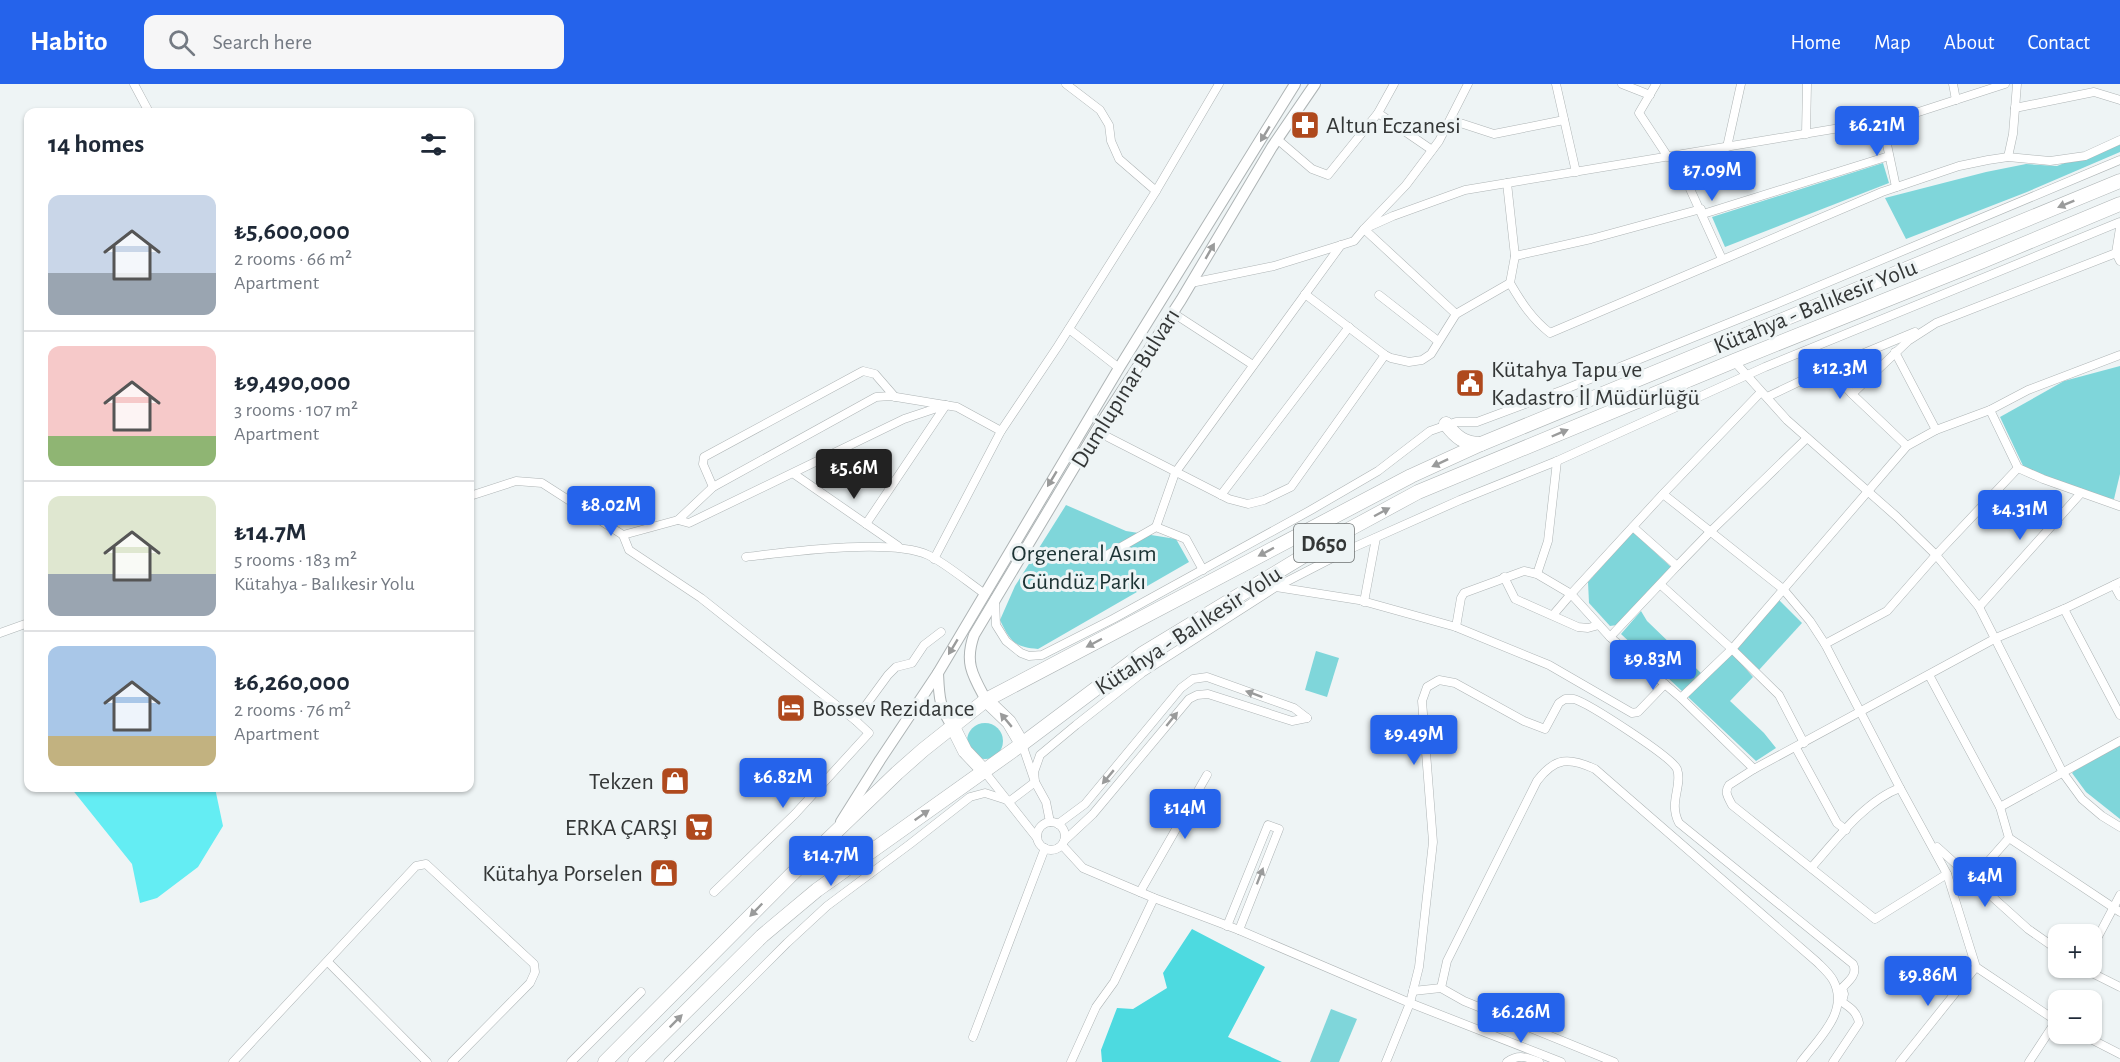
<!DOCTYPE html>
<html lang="en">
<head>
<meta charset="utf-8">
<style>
	:root { --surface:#fff; --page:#f6f6f7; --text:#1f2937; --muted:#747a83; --line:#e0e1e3; --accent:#2563eb }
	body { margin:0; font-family:"Alegreya Sans",sans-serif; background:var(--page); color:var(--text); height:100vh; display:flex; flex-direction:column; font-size:22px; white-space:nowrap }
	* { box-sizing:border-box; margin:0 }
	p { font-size:20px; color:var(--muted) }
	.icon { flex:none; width:33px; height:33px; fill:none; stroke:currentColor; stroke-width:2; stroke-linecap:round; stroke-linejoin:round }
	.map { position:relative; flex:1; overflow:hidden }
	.details { position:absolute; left:24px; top:24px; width:450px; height:684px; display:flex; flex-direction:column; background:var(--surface); border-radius:12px; box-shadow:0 2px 4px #0004 }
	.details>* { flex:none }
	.tools { position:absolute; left:2048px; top:840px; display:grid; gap:12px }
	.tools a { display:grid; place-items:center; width:54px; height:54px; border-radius:12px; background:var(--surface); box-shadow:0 2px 4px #0004; font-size:30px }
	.price { position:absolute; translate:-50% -51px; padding:0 14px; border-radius:6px; background:var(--accent); color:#fff; font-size:20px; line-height:39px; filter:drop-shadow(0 2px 3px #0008) }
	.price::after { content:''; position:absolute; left:50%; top:36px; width:18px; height:14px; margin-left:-9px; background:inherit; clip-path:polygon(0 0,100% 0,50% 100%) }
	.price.active { background:#222; color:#fff }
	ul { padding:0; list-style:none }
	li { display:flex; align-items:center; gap:18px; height:150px; padding:0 24px }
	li+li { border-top:2px solid var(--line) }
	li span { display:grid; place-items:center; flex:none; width:168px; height:120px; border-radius:12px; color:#555 }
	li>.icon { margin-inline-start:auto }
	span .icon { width:72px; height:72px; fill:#fffc; stroke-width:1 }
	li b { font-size:26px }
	h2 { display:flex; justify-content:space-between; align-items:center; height:72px; padding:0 24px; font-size:26px }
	header { display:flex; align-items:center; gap:36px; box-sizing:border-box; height:84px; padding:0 30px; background:var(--accent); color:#fff }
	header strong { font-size:28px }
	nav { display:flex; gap:33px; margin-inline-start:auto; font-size:21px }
	.search { width:420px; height:54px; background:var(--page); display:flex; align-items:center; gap:15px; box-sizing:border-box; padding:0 21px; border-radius:12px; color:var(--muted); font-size:22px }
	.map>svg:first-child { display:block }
</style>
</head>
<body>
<header>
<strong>Habito</strong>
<div class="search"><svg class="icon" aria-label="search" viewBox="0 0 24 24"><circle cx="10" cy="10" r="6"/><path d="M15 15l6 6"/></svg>Search here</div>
<nav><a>Home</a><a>Map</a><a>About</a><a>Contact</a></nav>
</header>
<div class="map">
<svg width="2120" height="978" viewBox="0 0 2120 978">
	<rect width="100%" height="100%" fill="#eef4f5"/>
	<g fill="#7fd6da">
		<polygon points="2120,57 2120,68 2027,108 1906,155 1885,114 1986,88 2026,80 2057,82"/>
		<polygon points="1883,79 1889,99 1725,163 1712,133"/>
		<polygon points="2120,282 2120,390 2114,415 2102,414 2026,388 2000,333 2064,297"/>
		<path d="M1066 421 1126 447 1176 455 1189 478 1038 565C1014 563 1010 557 1000 536L1015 502Z"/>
		<polygon points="1633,448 1671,483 1617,541 1610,542 1589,519 1588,498"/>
		<polygon points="1779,516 1802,539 1759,586 1736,564"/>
		<polygon points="1641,527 1647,537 1702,590 1683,608 1621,550"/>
		<polygon points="1316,567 1339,574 1327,613 1305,606"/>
		<polygon points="1732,569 1753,593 1730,617 1764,649 1776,664 1756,677 1688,613"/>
		<circle cx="985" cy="657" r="18"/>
		<polygon points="2120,661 2120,735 2086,708 2072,689 2074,687"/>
		<polygon points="1331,925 1357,935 1339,978 1310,978"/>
	</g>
	<polygon fill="#4ddae0" points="1192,845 1265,883 1228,953 1282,978 1102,978 1101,966 1117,924 1133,925 1167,904 1163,889"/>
	<polygon fill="#64edf3" points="71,704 215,704 223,742 198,783 157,814 140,819 132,780"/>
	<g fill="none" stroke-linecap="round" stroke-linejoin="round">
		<g stroke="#aeb4b5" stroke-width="9">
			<g id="street">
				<polyline points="134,0 149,28"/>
				<polyline points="1066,0 1100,26 1109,41 1111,57 1119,75 1156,107"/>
				<polyline points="1556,0 1576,88"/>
				<polyline points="1622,0 1650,11"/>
				<polyline points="1656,0 1639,29 1668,73"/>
				<polyline points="1953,0 1956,16"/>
				<polyline points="2015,24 2094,8 2120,16"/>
				<polyline points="1378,29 1432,66"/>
				<polyline points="1451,36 1494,50 1564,36"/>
				<polyline points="1882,37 1896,103"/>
				<polyline points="1806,50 1807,0"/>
				<polyline points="1277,55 1312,85 1328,91 1378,29 1394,0"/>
				<polyline points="1727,63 1741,0"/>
				<polyline points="1675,72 1722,175"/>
				<polyline points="2008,73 2013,50 2017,0"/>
				<path d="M1507 99 1515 172 1510 199C1521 218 1532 235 1550 249L1882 108 1959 82 1988 76 2008 73 2050 77 2085 72 2120 56"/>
				<polyline points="1703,130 1889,72"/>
				<polyline points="2116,169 2120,144"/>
				<polyline points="1515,172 1591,155 1701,125"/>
				<polyline points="1191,199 1274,182 1354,157 1364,145 1393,132 1465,106 1900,34 2005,0"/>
				<polyline points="1305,210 1385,271 1391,274 1409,278 1422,276 1431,270 1456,230 1364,145 1406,101 1439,57 1468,0"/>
				<polyline points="1379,211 1438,257"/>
				<polyline points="1173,229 1253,281"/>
				<polyline points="1456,230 1510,199"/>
				<polyline points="1069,245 1119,284"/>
				<polyline points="1895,268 1936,346"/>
				<polyline points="1734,277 1787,336 1897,433 1936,471 1979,523 2063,689 2082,715 2102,732 2120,743"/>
				<polyline points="1828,284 1915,248"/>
				<polyline points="1852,310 1908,257 1936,239 2116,169 2120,177"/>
				<polyline points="1767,313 1828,284 1852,310 1907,362"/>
				<polyline points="1990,326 2018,384 2043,395 2119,422"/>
				<polyline points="1096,347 1229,415 1248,420 1264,416 1291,403 1385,271"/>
				<polyline points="794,390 898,462"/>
				<polyline points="713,403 703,380 704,373 863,287 875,290 895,313"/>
				<polyline points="1663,410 1783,505 1810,537 1825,560 1900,704 1947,790 1976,883 2058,938"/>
				<polyline points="1221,411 1349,243"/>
				<polyline points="470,412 516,397 542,399 623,451"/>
				<polyline points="678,436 689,439 904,335 946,321 866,440"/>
				<polyline points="1156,443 1175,389 1341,161"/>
				<polyline points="1633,443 1677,482 1710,448 1807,354"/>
				<path d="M746 473C789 468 890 454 928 471 944 478 969 499 985 510"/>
				<polyline points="934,475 1001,347 1058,262 1156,107 1219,0"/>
				<polyline points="1100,475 1156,443 1186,455 1203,486"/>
				<polyline points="1537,490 1548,457 1557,377"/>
				<polyline points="1504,493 1515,515 1578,543 1588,544 1599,541"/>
				<polyline points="1661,501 1732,565 1779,611 1804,659"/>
				<polyline points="2114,501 2120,512"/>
				<polyline points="1276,503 1359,516 1456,543 1549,581 1632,629 1638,628 1665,600"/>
				<polyline points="995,515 996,541 1006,557 1021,569 1029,572 1042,571 1113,535 1311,426 1378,387 1430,347 1456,338 1477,338 1563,306 1776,220 2120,76"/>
				<polyline points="1364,518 1376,454"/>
				<polyline points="1979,523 2081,409"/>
				<polyline points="2064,525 2120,631"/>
				<polyline points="1553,531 1571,510 1610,553 1681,614 1754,685"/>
				<polyline points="1456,543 1461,514 1464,509 1524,487 1537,490 1571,510 1663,410 1761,308"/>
				<polyline points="941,548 924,561 912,579 896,583 888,591 855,636 701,514 629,466 623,451 678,436 713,403 876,313 890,312 957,323 1001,347"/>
				<polyline points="0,549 28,539"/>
				<polyline points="1610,553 1677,482"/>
				<polyline points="1825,560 1887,527 1936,471 2018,384"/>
				<polyline points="1929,591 2000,723 2009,754 2120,828"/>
				<polyline points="1681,614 1732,565 1907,362 1936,346 1990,326 2028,306 2120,271"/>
				<polyline points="1022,660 1035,698 1046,718 1050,738"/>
				<polyline points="1796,664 1837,739 1846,746"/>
				<polyline points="984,687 1037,754"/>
				<polyline points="2000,723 2120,657"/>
				<circle cx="1051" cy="752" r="14"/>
				<polyline points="1058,740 1085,720 1181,604 1193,595 1207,593 1294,624 1307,634"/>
				<polyline points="1064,757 1093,730 1189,615 1197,611 1208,610 1292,637 1307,634"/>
				<polyline points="1062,761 1083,784 1154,814 1239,846 1410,919 1561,978"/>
				<polyline points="1937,763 2028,845 2058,866"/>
				<path d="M1811 784C1835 757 1866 716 1900 704"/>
				<path d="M1947 790 1875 835 1732 721C1728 713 1724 708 1729 701L1754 685 1996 554 2064 525 2120 498"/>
				<polyline points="1972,796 2009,754"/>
				<polyline points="714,808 795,730 869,649 855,636"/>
				<polyline points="1140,808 1207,691"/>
				<polyline points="1227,842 1268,741 1279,745 1239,846"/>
				<polyline points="2091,866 2120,811"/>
				<polyline points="328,878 427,978"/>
				<polyline points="2082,884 2120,903"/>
				<path d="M1441 904 1447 877 1537 697C1555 673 1569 673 1595 685L1817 878C1822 883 1829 889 1833 896 1850 927 1819 954 1801 978"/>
				<polyline points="1413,907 1441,904 1464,917 1614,978"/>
				<polyline points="2081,950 2120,970"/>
				<polyline points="973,953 1045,764"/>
				<polyline points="233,978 416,782 426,780 534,880 535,888 530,899 452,978"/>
				<polyline points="571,978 641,908"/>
				<polyline points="668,978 787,859 827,822 910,760 970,713 985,709 1010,717 1035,698 1034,688 1040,671 1076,641 1142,589 1276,503 1350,465 1460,416 1557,377 1765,283 2120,138"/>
				<polyline points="1071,978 1096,923 1114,898 1154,814"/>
				<path d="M1386 978 1410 919 1419 883 1433 758 1422 617 1427 603 1439 596 1455 599 1524 637 1545 645 1559 619 1565 615C1568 615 1571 615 1574 615 1588 619 1672 673 1677 685 1683 702 1668 718 1679 739L1853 880C1858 890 1849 897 1842 904L1844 910 1842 918C1851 924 1857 928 1859 939L1833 978"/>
				<path d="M1507 978C1518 970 1527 973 1539 978"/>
				<polyline points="1900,978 1976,883"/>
				<polyline points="2029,978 2056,937"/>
			</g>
		</g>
		<g stroke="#aeb4b5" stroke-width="12">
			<g id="secondary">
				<path d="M938 589C939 611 939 624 953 643"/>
				<path d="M986 616C973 592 964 579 974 551L1096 347 1181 216 1272 63 1315 0"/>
				<polyline points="841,738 880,676 938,589 1119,284 1295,0"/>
			</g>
		</g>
		<g stroke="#aeb4b5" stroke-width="15">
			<g id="highway">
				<path d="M1446 340C1456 353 1464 360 1481 360"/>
				<polyline points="986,616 1009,638 1022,660"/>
				<polyline points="953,643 965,667 984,687"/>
				<polyline points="605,978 791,791 897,689 923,666 986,616 1411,392 1481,360 2120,97"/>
				<polyline points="635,978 762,852 817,806 1022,660 1142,570 1335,453 1418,408 1734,277 1983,177 2120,120"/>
			</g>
		</g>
		<use href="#street" stroke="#fff" stroke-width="8"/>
		<use href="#secondary" stroke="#fff" stroke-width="10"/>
		<use href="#highway" stroke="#fff" stroke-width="14"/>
	</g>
	<defs><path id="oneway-solid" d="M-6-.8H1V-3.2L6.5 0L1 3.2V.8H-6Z" transform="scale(1.5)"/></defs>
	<g fill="#9a9b9b">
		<use href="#oneway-solid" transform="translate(1265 50) rotate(121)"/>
		<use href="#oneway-solid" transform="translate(2066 120) rotate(158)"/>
		<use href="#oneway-solid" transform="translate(1210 167) rotate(-60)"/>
		<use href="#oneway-solid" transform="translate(1560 349) rotate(-23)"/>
		<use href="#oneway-solid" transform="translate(1440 379) rotate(155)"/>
		<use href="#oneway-solid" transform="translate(1052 395) rotate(121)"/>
		<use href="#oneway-solid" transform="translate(1382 428) rotate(-28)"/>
		<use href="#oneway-solid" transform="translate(1266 468) rotate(152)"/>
		<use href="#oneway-solid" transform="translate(1094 559) rotate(152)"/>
		<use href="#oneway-solid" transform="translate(953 563) rotate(121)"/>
		<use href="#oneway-solid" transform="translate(1254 610) rotate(-160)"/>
		<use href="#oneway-solid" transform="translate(1172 635) rotate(-51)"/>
		<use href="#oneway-solid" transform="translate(1006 636) rotate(-130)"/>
		<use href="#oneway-solid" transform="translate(1108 693) rotate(130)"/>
		<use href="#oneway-solid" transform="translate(922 731) rotate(-35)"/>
		<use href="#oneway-solid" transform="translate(1260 792) rotate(-69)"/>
		<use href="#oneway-solid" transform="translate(756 826) rotate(134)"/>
		<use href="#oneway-solid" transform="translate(676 937) rotate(-45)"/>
	</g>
	<defs>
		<g id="pharmacy-square" transform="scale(1.5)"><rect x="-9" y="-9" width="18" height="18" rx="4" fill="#af491d" stroke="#eef4f5"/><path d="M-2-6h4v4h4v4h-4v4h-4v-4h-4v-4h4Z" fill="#fff"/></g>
		<g id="civic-square" transform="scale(1.5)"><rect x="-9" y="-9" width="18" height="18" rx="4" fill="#af491d" stroke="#eef4f5"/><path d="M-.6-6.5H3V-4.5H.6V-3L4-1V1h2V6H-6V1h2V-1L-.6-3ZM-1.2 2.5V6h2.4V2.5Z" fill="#fff"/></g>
		<g id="hotel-square" transform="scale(1.5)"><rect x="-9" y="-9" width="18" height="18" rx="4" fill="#af491d" stroke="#eef4f5"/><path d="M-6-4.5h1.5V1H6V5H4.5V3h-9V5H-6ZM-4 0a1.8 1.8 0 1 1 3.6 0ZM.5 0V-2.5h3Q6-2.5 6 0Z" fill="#fff"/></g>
		<g id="shop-square" transform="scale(1.5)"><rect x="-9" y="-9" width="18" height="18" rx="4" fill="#af491d" stroke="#eef4f5"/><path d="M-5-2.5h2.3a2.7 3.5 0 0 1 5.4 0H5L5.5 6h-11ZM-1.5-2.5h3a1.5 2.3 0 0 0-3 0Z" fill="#fff"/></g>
		<g id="supermarket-square" transform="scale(1.5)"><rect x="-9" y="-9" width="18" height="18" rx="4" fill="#af491d" stroke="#eef4f5"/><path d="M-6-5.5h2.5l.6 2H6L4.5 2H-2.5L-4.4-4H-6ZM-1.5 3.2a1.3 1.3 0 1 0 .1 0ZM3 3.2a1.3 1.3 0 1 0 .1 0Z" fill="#fff"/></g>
	</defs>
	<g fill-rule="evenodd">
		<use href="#pharmacy-square" x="1305" y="41"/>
		<use href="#civic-square" x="1470" y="299"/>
		<use href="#hotel-square" x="791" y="624"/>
		<use href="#shop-square" x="675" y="697"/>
		<use href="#supermarket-square" x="699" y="743"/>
		<use href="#shop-square" x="664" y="789"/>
	</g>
	<g text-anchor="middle" stroke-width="6" stroke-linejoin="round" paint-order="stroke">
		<rect fill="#eef4f5" stroke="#6c7070" stroke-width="1.5" x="1294" y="440" width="60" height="38" rx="4.5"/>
		<g font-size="22" font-weight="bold" fill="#343737">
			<text x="1324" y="467">D650</text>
		</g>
		<g font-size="24" fill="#343737" stroke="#eef4f5" text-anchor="start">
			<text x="1326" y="49">Altun Eczanesi</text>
			<text x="1491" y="293">Kütahya Tapu ve<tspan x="1491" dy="28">Kadastro İl Müdürlüğü</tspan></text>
			<text x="812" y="632">Bossev Rezidance</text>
			<text x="654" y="705" text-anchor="end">Tekzen</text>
			<text x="678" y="751" text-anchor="end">ERKA ÇARŞI</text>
			<text x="643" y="797" text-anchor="end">Kütahya Porselen</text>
		</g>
		<g font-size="24" fill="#343737" stroke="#eef4f5">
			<text transform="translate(1815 222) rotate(-22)" y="8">Kütahya - Balıkesir Yolu</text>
			<text transform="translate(1125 304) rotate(-58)" y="8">Dumlupınar Bulvarı</text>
			<text transform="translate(1188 546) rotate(-33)" y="8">Kütahya - Balıkesir Yolu</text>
		</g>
		<g font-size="24" fill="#1c3334" stroke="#eef4f5">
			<text x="1084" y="477">Orgeneral Asım<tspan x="1084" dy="28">Gündüz Parkı</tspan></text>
		</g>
	</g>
</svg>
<div class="tools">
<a>+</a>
<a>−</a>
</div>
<b class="price" style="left:1877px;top:73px">₺6.21M</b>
<b class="price" style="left:1712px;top:118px">₺7.09M</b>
<b class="price" style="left:1840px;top:316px">₺12.3M</b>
<b class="price active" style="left:854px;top:416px">₺5.6M</b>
<b class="price" style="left:611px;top:453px">₺8.02M</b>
<b class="price" style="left:2020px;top:457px">₺4.31M</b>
<b class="price" style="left:1653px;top:607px">₺9.83M</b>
<b class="price" style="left:1414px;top:682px">₺9.49M</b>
<b class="price" style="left:783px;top:725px">₺6.82M</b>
<b class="price" style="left:1185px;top:756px">₺14M</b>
<b class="price" style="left:831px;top:803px">₺14.7M</b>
<b class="price" style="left:1985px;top:824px">₺4M</b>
<b class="price" style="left:1928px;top:923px">₺9.86M</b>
<b class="price" style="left:1521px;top:960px">₺6.26M</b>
<section class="details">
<h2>14 homes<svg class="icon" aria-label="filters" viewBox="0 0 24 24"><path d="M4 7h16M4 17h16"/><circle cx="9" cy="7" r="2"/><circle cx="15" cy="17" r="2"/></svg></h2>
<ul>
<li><span style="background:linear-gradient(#c9d6e8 65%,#9aa5b1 0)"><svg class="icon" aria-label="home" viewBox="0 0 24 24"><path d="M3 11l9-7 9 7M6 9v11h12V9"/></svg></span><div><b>₺5,600,000</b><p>2 rooms · 66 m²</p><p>Apartment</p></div></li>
<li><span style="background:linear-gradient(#f6c9c9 75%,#8fb573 0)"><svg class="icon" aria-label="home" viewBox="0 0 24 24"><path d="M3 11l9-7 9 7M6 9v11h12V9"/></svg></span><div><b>₺9,490,000</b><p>3 rooms · 107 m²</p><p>Apartment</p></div></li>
<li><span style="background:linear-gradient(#dfe7d0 65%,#9aa5b1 0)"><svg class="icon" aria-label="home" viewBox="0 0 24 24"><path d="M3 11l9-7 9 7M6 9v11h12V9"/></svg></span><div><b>₺14.7M</b><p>5 rooms · 183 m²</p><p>Kütahya - Balıkesir Yolu</p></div></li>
<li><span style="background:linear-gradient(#a9c7e8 75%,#c2b280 0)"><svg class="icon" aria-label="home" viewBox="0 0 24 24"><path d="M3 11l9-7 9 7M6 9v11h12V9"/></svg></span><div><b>₺6,260,000</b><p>2 rooms · 76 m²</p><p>Apartment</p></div></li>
</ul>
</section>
</div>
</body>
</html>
